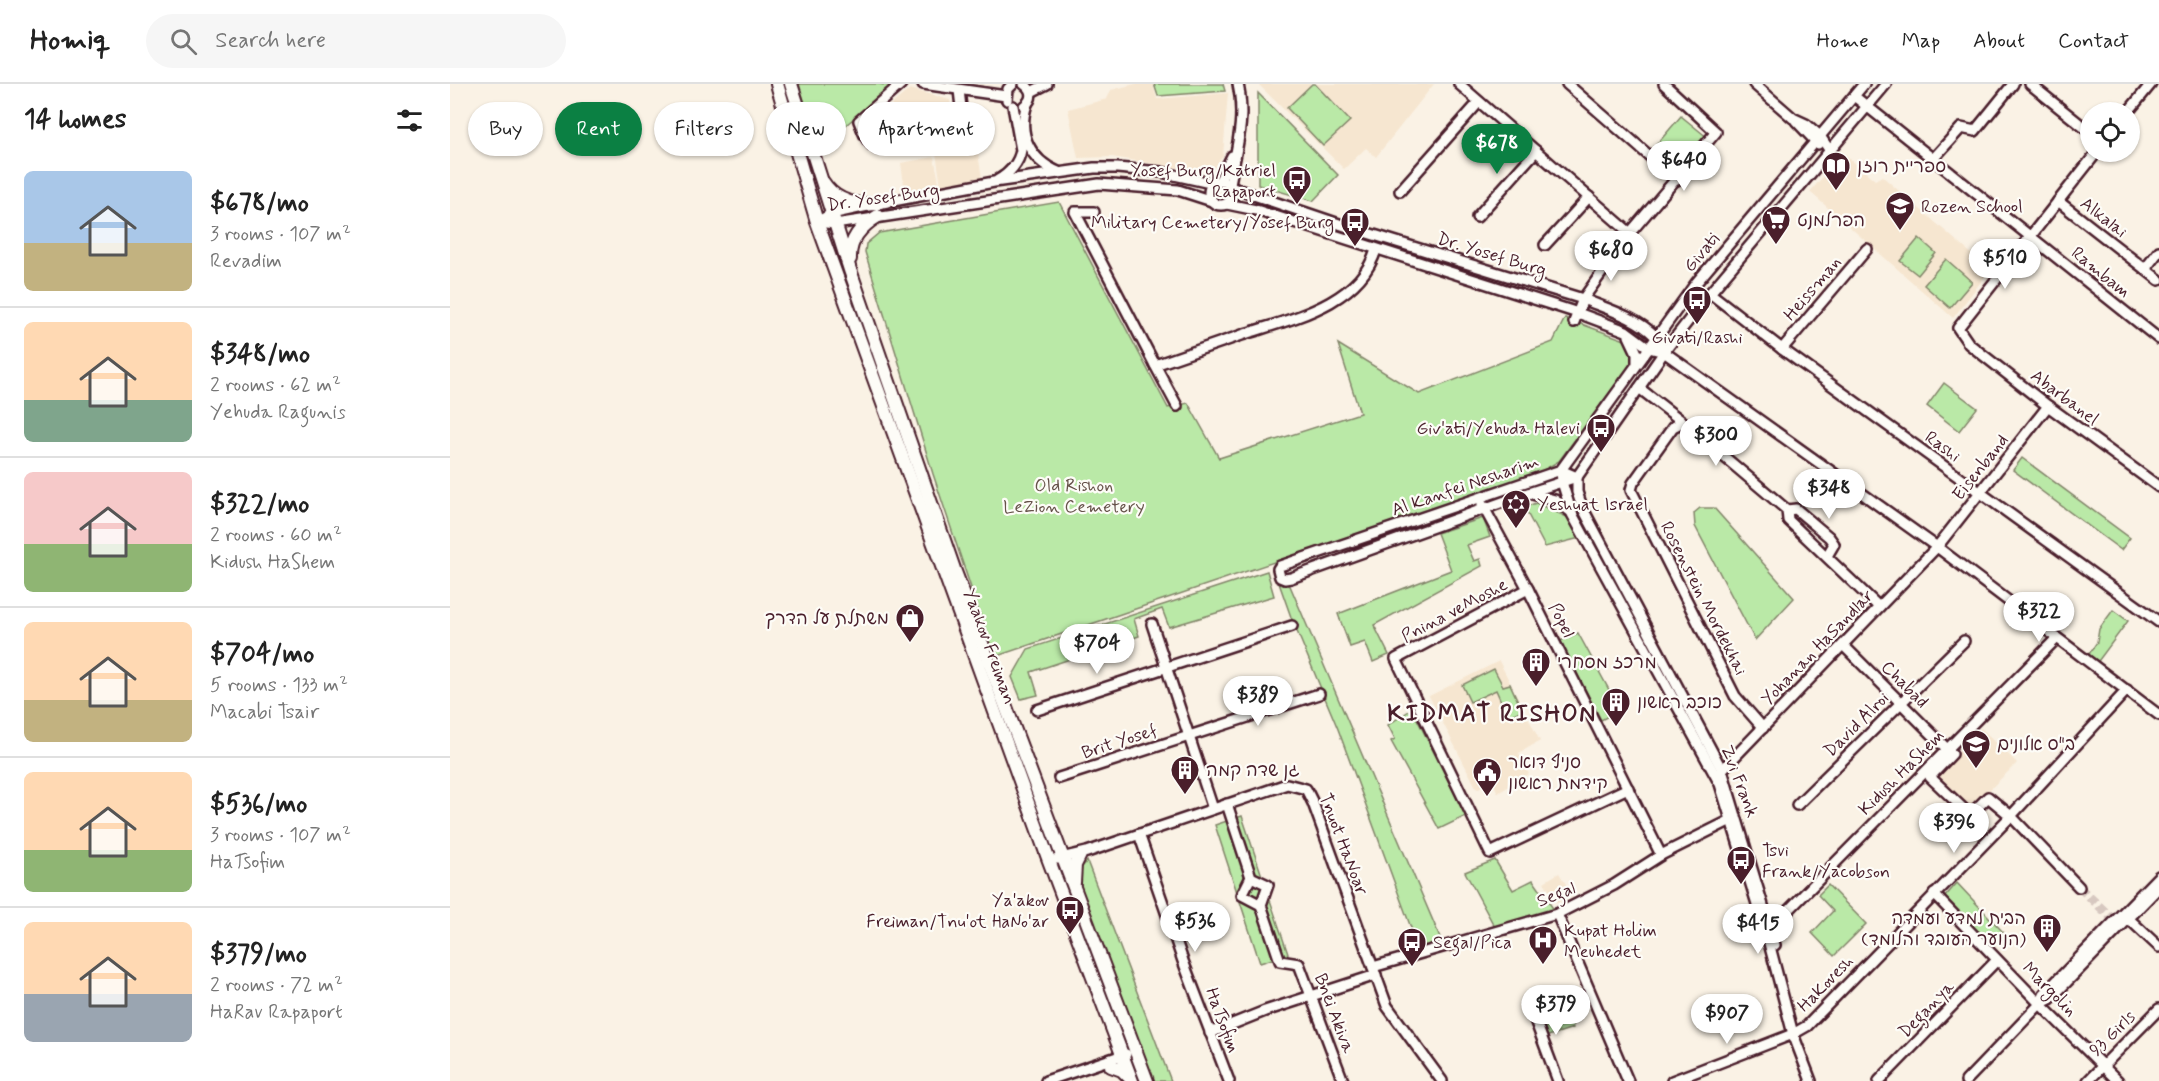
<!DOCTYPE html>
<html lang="en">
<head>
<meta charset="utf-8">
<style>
	:root { --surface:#fff; --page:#f6f6f6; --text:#222; --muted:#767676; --line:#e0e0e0; --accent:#0b8043 }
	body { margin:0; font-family:Mynerve,"Playpen Sans Hebrew",sans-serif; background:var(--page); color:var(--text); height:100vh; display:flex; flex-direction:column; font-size:22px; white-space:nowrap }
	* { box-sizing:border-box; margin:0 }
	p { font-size:20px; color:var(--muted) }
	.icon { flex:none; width:33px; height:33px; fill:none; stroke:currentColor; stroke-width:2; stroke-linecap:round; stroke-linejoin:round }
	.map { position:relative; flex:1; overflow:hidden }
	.sheet { display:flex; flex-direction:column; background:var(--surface); width:450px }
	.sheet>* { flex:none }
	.banner { position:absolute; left:18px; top:18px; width:570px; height:54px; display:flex; gap:12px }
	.buttons { position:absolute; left:1630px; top:18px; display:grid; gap:12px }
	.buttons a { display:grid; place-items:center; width:60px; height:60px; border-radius:50%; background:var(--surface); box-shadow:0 2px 4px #0004; font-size:30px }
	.price { position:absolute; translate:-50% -51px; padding:0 14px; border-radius:21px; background:#fff; color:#222; font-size:20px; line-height:39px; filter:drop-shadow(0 2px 3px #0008) }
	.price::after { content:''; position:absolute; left:50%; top:36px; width:18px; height:14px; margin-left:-9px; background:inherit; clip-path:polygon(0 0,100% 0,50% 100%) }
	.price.selected { background:var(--accent); color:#fff }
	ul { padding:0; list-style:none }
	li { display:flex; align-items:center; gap:18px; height:150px; padding:0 24px }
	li+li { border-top:2px solid var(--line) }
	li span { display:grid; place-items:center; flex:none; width:168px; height:120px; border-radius:9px; color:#555 }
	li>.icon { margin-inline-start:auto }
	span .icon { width:72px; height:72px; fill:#fffc; stroke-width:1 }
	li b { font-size:26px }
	h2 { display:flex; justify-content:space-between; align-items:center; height:72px; padding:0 24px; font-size:26px }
	.pill { padding:0 21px; border-radius:27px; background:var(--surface); box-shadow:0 2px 4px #0004; font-size:21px; line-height:54px }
	.pill.selected { background:var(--accent); color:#fff }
	header { display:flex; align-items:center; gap:36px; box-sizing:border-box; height:84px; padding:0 30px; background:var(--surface); border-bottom:2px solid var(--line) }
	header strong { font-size:28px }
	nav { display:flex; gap:33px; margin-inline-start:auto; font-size:21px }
	.search { width:420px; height:54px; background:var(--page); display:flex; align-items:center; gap:15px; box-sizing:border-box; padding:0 21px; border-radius:33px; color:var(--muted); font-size:22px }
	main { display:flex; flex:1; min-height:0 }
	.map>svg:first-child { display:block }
</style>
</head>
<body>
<header>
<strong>Homiq</strong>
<div class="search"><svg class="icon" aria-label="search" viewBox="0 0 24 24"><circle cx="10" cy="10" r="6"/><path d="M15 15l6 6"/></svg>Search here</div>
<nav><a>Home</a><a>Map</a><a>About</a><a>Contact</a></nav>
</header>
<main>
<section class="sheet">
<h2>14 homes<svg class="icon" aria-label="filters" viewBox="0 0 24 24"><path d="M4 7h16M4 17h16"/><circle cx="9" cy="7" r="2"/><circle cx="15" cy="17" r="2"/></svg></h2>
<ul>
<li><span style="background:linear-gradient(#a9c7e8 60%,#c2b280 0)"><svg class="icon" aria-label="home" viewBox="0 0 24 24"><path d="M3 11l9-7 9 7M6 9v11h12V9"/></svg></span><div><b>$678/mo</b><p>3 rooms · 107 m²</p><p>Revadim</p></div></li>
<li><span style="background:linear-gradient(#ffd9b3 65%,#7fa58c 0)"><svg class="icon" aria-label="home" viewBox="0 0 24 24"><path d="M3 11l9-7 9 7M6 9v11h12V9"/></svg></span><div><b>$348/mo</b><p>2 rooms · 62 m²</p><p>Yehuda Ragunis</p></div></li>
<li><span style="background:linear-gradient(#f6c9c9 60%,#8fb573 0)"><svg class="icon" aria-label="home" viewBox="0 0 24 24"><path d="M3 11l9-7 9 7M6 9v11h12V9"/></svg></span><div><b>$322/mo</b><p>2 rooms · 60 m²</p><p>Kidush HaShem</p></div></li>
<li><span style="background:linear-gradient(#ffd9b3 65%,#c2b280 0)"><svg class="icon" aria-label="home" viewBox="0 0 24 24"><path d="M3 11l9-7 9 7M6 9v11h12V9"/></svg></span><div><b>$704/mo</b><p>5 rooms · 133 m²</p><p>Macabi Tsair</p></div></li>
<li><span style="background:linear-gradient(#ffd9b3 65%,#8fb573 0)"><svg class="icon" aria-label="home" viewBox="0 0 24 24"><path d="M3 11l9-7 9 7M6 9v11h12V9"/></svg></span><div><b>$536/mo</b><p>3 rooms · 107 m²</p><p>HaTsofim</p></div></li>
<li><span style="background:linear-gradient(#ffd9b3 60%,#9aa5b1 0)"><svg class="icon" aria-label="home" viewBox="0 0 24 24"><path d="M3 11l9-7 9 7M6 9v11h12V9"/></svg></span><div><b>$379/mo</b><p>2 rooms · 72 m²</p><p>HaRav Rapaport</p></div></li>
</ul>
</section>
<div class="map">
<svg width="1709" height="997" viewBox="0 0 1709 997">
	<rect width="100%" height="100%" fill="#faf2e5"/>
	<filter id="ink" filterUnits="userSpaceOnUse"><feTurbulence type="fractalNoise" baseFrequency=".0167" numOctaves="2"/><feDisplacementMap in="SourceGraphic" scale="12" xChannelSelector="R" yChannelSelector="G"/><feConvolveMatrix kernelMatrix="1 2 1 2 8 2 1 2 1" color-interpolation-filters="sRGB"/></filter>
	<g filter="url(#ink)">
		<g fill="#f6e6d0">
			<polygon points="685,0 703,0 707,15 778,9 773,72 760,89 662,73 628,74 618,25 657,15 661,6"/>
			<polygon points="808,0 984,0 926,73 916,64 894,85"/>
			<polygon points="460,5 500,16 503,48 457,54 436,25"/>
			<polygon points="527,63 532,95 491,102 486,69"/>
			<polygon points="1393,69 1425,96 1432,92 1540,186 1503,234 1360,108"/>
			<polygon points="484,73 490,103 455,108 451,79"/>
			<polygon points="1049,577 1090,657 1069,669 1079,690 1048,709 1042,696 1027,705 979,612"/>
			<polygon points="1531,644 1567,679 1520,725 1485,693"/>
			<polygon points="1109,789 1122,810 1107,819 1094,798"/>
		</g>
		<g fill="#bae9a7" stroke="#828469" stroke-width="1.5">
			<polygon points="349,0 428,0 442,2 390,46 364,49"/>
			<polygon points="704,0 773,0 775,7 708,12"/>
			<polygon points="862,0 865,0 900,37 873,62 837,24"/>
			<polygon points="808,9 888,91 863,117 808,101"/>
			<polygon points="1231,32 1258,54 1228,89 1202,66"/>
			<polygon points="609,118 718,324 738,319 769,374 910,329 888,260 969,310 1103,258 1115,234 1175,256 1181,266 1183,277 1109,377 1092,387 544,573 483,390 415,168 416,160 429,149"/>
			<polygon points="1469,154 1486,169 1468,191 1450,177"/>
			<polygon points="1496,175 1522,198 1500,224 1474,201"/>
			<polygon points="1494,299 1527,324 1509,347 1477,322"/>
			<polygon points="1572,374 1680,454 1671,466 1563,386"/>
			<polygon points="1086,419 1117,433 1130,454 1095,463 1074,423"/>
			<polygon points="1250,424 1264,424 1344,514 1305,556 1245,442 1244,429"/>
			<polygon points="1033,434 1040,453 1017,461 1024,477 1030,475 1032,482 924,541 939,571 923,578 915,558 900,563 888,530 1001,486 987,449"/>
			<polygon points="817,487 824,512 719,543 712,525 684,535 689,552 581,588 588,611 571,615 562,593 578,565"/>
			<polygon points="838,497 992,858 968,863 888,645 841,533 829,499"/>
			<polygon points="1663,526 1678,537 1646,580 1637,573 1647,558 1649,545"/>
			<polygon points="1128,549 1170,626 1151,636 1110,557"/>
			<polygon points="1044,585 1053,602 1060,600 1072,626 1058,633 1046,606 1020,618 1012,601"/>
			<polygon points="962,625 1016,732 989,745 941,657 945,655 938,641"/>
			<polygon points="792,732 838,870 810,879 765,741"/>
			<polygon points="1045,776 1063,806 1083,796 1107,830 1047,847 1015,788"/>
			<polygon points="637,777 721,997 697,997 627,812 628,788"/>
			<polygon points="1507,799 1553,848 1541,861 1493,815"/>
			<polygon points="1378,801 1416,840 1384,872 1362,849 1383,827 1368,811"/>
			<polygon points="1111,909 1123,944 1095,953 1083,917"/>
		</g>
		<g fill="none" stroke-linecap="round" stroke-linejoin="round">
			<polyline stroke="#d7c8c0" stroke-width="9" stroke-dasharray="9 4.5" stroke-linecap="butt" points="1629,803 1665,837"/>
			<g stroke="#4a1f2b" stroke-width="14">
				<g id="minor">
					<path d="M451 0 409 37C414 49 416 59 428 65L510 54 514 50 509 6"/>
					<polyline points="473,0 556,12"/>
					<polyline points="1009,0 1180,149"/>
					<polyline points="1117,0 1227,96"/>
					<polyline points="1304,0 1343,34 1356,40 1370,52 1380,67"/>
					<polyline points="1580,0 1641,49"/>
					<polyline points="581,8 597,0"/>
					<polyline points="1404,12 1709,255"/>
					<polyline points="557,16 558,5 563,0"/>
					<path d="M577 20C567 50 580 76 608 88"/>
					<path d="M574 22C583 16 583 6 574 0"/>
					<polyline points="1678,28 1701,0"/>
					<polyline points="1346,37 1368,60"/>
					<polyline points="1647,68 1508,244 1519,260 1598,322 1709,403"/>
					<polyline points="1483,75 1511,44 1525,47 1563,0"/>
					<path d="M548 96C559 90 569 79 571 66L563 22"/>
					<polyline points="770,96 782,72"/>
					<circle cx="771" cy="109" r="12"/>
					<path d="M780 100C786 65 796 36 788 0"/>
					<path d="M783 104 898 143 1133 215C1157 225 1186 233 1205 252 1209 256 1211 263 1214 268"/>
					<polyline points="950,107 1029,18"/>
					<polyline points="1608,117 1709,196"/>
					<polyline points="777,120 806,126 1128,229 1176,247 1199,264 1214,268 1487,463 1709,631"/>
					<path d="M644 128H625L705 281C734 271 763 261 792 251 840 235 909 221 926 166"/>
					<polyline points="1027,133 1086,67"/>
					<polyline points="367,138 381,130 427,120 544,98 644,84 667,84 711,88 756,98 766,98"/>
					<polyline points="367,138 385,140 649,100 728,106 762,117"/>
					<polyline points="1095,161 1139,113"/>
					<polyline points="1695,185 1709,167"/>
					<polyline points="1260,209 1332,265 1709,538"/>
					<polyline points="1124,238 1133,215 1180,149 1266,48 1214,0"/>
					<polyline points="1179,252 1187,269 1187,280"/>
					<polyline points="1332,265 1417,165"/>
					<polyline points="705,281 727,322"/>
					<polyline points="1189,304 1233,338 1337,426 1338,436 1429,523"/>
					<polyline points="1233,338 1223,343 1183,399 1181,406 1285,612 1313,644"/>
					<polygon points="1111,386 1127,393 1078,409 841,494 835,495 830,493 828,485 830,482"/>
					<polyline points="1127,393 1127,408 1132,423 1272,686 1325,861"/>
					<polyline points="1127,393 1214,268 1260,209 1436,0"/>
					<polyline points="1078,409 1105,416 1121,428"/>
					<polyline points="1032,420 1078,505 1211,771"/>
					<polyline points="1337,426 1346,425 1379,453 1384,460 1377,472"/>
					<polyline points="1078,505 946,575 1040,769 1178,704"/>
					<polyline points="702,540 763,725"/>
					<polyline points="1393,561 1502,670 1480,693 1520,731 1538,713 1561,732 1629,803"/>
					<polyline points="587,626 842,542"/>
					<polyline points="1272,686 1487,463 1598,322"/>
					<polyline points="609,694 869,610"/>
					<polyline points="777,720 801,793 818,801 811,821 830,877 849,880 893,997"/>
					<polyline points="1347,721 1514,557"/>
					<polyline points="689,750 733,877 779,997"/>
					<polyline points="607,775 637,768 837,700 856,705 863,719 937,922 992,997"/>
					<polyline points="801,793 792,811 811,821"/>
					<polyline points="1484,810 1590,920 1668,997"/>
					<polyline points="1107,830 1178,997"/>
					<polyline points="1678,834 1709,863"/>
					<polyline points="1321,844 1606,555"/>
					<polyline points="923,883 1107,830 1164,801 1211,771 1285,734"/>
					<polyline points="1078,917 1108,997"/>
					<polyline points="1590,920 1594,910 1709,792"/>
					<polyline points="760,949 815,927 926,891"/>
					<polyline points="596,997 676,970"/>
					<polyline points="1222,997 1343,950 1357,942 1561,732 1677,606"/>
					<polyline points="1361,997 1343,950 1319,859 1270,700 1122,430 1112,398 1111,386 1246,199 1414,0"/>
					<polyline points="1429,997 1547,876"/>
					<polyline points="1516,997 1590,920 1600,915 1709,803"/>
					<polyline points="1638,997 1709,925"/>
				</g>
			</g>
			<g stroke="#4a1f2b" stroke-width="16">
				<g id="major">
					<polyline points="327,0 367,138 598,774 682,997"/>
					<polyline points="341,0 400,186 504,485 697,997"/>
					<path d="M373 98C385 117 405 122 427 120"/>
					<path d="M400 175C399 155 411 142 428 132"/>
					<polyline points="624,799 625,781 630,771"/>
					<polyline points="661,982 672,986 680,994"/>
				</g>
			</g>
			<use href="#minor" stroke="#fdfcf7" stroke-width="9"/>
			<use href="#major" stroke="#fdfcf7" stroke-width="12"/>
		</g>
	</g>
	<defs>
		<g id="library-pin" transform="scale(1.5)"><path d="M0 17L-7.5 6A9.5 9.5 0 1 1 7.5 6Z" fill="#4a1f2b" stroke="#fdfcf7"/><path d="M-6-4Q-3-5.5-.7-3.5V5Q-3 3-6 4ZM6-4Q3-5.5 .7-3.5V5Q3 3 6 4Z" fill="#fff"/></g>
		<g id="bus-pin" transform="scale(1.5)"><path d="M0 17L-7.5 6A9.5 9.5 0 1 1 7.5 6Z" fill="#4a1f2b" stroke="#fdfcf7"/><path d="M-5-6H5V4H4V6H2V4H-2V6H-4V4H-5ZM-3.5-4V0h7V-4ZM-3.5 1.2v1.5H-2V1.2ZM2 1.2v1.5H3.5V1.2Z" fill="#fff"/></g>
		<g id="school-pin" transform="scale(1.5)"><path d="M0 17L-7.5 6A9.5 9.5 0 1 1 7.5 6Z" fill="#4a1f2b" stroke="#fdfcf7"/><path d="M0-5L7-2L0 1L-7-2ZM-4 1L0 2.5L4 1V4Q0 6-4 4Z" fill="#fff"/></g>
		<g id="supermarket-pin" transform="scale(1.5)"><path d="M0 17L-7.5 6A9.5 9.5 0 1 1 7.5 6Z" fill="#4a1f2b" stroke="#fdfcf7"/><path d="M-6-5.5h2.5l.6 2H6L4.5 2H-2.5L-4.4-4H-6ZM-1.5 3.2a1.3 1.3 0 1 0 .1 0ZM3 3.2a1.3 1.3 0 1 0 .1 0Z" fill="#fff"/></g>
		<g id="synagogue-pin" transform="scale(1.5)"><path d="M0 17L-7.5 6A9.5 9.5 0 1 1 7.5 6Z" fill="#4a1f2b" stroke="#fdfcf7"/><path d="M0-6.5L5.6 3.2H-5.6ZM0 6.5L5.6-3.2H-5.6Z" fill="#fff"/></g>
		<g id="shop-pin" transform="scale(1.5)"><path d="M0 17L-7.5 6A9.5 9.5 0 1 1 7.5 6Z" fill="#4a1f2b" stroke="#fdfcf7"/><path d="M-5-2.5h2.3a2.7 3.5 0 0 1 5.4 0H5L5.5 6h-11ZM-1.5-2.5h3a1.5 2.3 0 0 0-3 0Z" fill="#fff"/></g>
		<g id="building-pin" transform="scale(1.5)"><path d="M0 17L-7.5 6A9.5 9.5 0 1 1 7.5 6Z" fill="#4a1f2b" stroke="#fdfcf7"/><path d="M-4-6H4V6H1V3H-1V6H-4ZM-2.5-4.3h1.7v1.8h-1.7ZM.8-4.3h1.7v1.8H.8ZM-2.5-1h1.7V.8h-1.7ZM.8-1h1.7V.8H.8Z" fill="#fff"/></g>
		<g id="civic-pin" transform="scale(1.5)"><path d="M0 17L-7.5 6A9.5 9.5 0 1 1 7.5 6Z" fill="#4a1f2b" stroke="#fdfcf7"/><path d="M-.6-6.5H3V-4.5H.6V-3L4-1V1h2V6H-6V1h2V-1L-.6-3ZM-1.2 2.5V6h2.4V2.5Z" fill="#fff"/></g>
		<g id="hospital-pin" transform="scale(1.5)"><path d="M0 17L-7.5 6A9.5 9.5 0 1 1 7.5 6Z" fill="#4a1f2b" stroke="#fdfcf7"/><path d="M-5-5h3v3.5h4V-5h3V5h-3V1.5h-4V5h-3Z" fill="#fff"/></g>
	</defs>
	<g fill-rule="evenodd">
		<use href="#library-pin" x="1386" y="82"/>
		<use href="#bus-pin" x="847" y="96"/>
		<use href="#school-pin" x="1450" y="122"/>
		<use href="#supermarket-pin" x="1326" y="136"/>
		<use href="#bus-pin" x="905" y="138"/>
		<use href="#bus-pin" x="1247" y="216"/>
		<use href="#bus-pin" x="1151" y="344"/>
		<use href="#synagogue-pin" x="1066" y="420"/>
		<use href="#shop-pin" x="460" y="534"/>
		<use href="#building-pin" x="1086" y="578"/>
		<use href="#building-pin" x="1166" y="618"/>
		<use href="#school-pin" x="1526" y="660"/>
		<use href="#building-pin" x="735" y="686"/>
		<use href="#civic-pin" x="1037" y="688"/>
		<use href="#bus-pin" x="1291" y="776"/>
		<use href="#bus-pin" x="620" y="826"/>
		<use href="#building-pin" x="1597" y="844"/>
		<use href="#hospital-pin" x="1093" y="856"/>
		<use href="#bus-pin" x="962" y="858"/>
	</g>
	<g text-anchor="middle" stroke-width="4.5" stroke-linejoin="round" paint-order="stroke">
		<g font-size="18" fill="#4a1f2b" stroke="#fdfcf7" text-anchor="start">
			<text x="1407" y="88">ספריית רוזן</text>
			<text x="826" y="92" text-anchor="end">Yosef Burg/Katriel<tspan x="826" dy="21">Rapaport</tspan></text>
			<text x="1471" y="128">Rozen School</text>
			<text x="1347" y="142">הפרלמנט</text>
			<text x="884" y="144" text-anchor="end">Military Cemetery/Yosef Burg</text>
			<text x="1247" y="259" text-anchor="middle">Givati/Rashi</text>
			<text x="1130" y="350" text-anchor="end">Giv'ati/Yehuda Halevi</text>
			<text x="1087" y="426">Yeshuat Israel</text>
			<text x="439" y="540" text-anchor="end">משתלת על הדרך</text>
			<text x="1107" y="584">מרכז מסחרי</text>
			<text x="1187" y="624">כוכב ראשון</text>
			<text x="1547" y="666">ב"ס אלונים</text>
			<text x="1058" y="684">סניף דואר<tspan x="1058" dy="21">קידמת ראשון</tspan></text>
			<text x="756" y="692">גן שדה קמה</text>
			<text x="1312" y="772">Tsvi<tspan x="1312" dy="21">Frank/Yacobson</tspan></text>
			<text x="599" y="822" text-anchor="end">Ya'akov<tspan x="599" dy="21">Freiman/Tnu'ot HaNo'ar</tspan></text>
			<text x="1576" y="840" text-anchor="end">הבית למדע ועמדה<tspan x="1576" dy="21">(הנוער העובד והלומד)</tspan></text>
			<text x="1114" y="852">Kupat Holim<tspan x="1114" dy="21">Meuhedet</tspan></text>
			<text x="983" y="864">Segal/Pica</text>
		</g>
		<g font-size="18" fill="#4a1f2b" stroke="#fdfcf7">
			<text transform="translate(433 113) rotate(-8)" y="6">Dr. Yosef Burg</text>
			<text transform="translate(1654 133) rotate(38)" y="6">Alkalai</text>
			<text transform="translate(1251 168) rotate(-50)" y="6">Givati</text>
			<text transform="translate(1042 170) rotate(17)" y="6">Dr. Yosef Burg</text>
			<text transform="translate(1651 188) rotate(39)" y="6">Rambam</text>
			<text transform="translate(1362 204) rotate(-50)" y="6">Heissman</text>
			<text transform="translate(1615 313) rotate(37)" y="6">Abarbanel</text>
			<text transform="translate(1493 362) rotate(36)" y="6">Rashi</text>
			<text transform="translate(1530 383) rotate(-52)" y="6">Eisenband</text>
			<text transform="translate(1015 401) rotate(-19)" y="6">Al Kanfei Nesharim</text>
			<text transform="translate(1254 514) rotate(63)" y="6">Rosenstein Mordekhai</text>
			<text transform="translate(1004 526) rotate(-28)" y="6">Pnina veMoshe</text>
			<text transform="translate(1112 536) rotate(63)" y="6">Popel</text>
			<text transform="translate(540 562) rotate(70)" y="6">Yaakov Freiman</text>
			<text transform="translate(1367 563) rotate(-46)" y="6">Yohanan HaSandlar</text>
			<text transform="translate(1455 600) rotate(45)" y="6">Chabad</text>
			<text transform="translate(1406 640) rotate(-45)" y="6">David Alroi</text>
			<text transform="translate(669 657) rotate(-18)" y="6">Brit Yosef</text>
			<text transform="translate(1451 688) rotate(-45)" y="6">Kidush HaShem</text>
			<text transform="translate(1290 697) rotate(69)" y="6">Zvi Frank</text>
			<text transform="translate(894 760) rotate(69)" y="6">Tnuot HaNoar</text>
			<text transform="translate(1106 810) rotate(-22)" y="6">Segal</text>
			<text transform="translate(1375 899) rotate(-46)" y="6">HaKovesh</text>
			<text transform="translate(1600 905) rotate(45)" y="6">Margolin</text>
			<text transform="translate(1476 925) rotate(-46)" y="6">Deganya</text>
			<text transform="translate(885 929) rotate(69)" y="6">Bnei Akiva</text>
			<text transform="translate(773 936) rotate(70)" y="6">HaTsofim</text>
			<text transform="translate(1662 949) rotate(-45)" y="6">93 Girls</text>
		</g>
		<g font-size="18" fill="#66524a" stroke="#fdfcf7">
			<text x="624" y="407">Old Rishon<tspan x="624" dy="21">LeZion Cemetery</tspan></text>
		</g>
		<g font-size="24" font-weight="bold" letter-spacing="1.5" fill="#4a1f2b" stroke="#fdfcf7">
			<text x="1042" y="637">KIDMAT RISHON</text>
		</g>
	</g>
</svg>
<div class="buttons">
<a><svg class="icon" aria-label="locate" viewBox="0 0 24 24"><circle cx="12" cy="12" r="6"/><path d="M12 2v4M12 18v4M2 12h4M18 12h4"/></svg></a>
</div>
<b class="price selected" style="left:1047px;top:91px">$678</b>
<b class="price" style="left:1234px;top:108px">$640</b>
<b class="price" style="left:1161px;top:198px">$680</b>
<b class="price" style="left:1555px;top:206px">$510</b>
<b class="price" style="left:1266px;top:383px">$300</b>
<b class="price" style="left:1379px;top:436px">$348</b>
<b class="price" style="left:1589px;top:559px">$322</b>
<b class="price" style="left:647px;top:591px">$704</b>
<b class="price" style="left:808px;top:643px">$389</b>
<b class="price" style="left:1504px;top:770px">$396</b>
<b class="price" style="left:745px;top:869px">$536</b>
<b class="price" style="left:1308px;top:871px">$415</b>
<b class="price" style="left:1106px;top:952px">$379</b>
<b class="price" style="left:1277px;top:961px">$907</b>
<div class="banner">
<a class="pill">Buy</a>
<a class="pill selected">Rent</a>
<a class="pill">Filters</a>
<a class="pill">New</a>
<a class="pill">Apartment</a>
</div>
</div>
</main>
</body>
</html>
